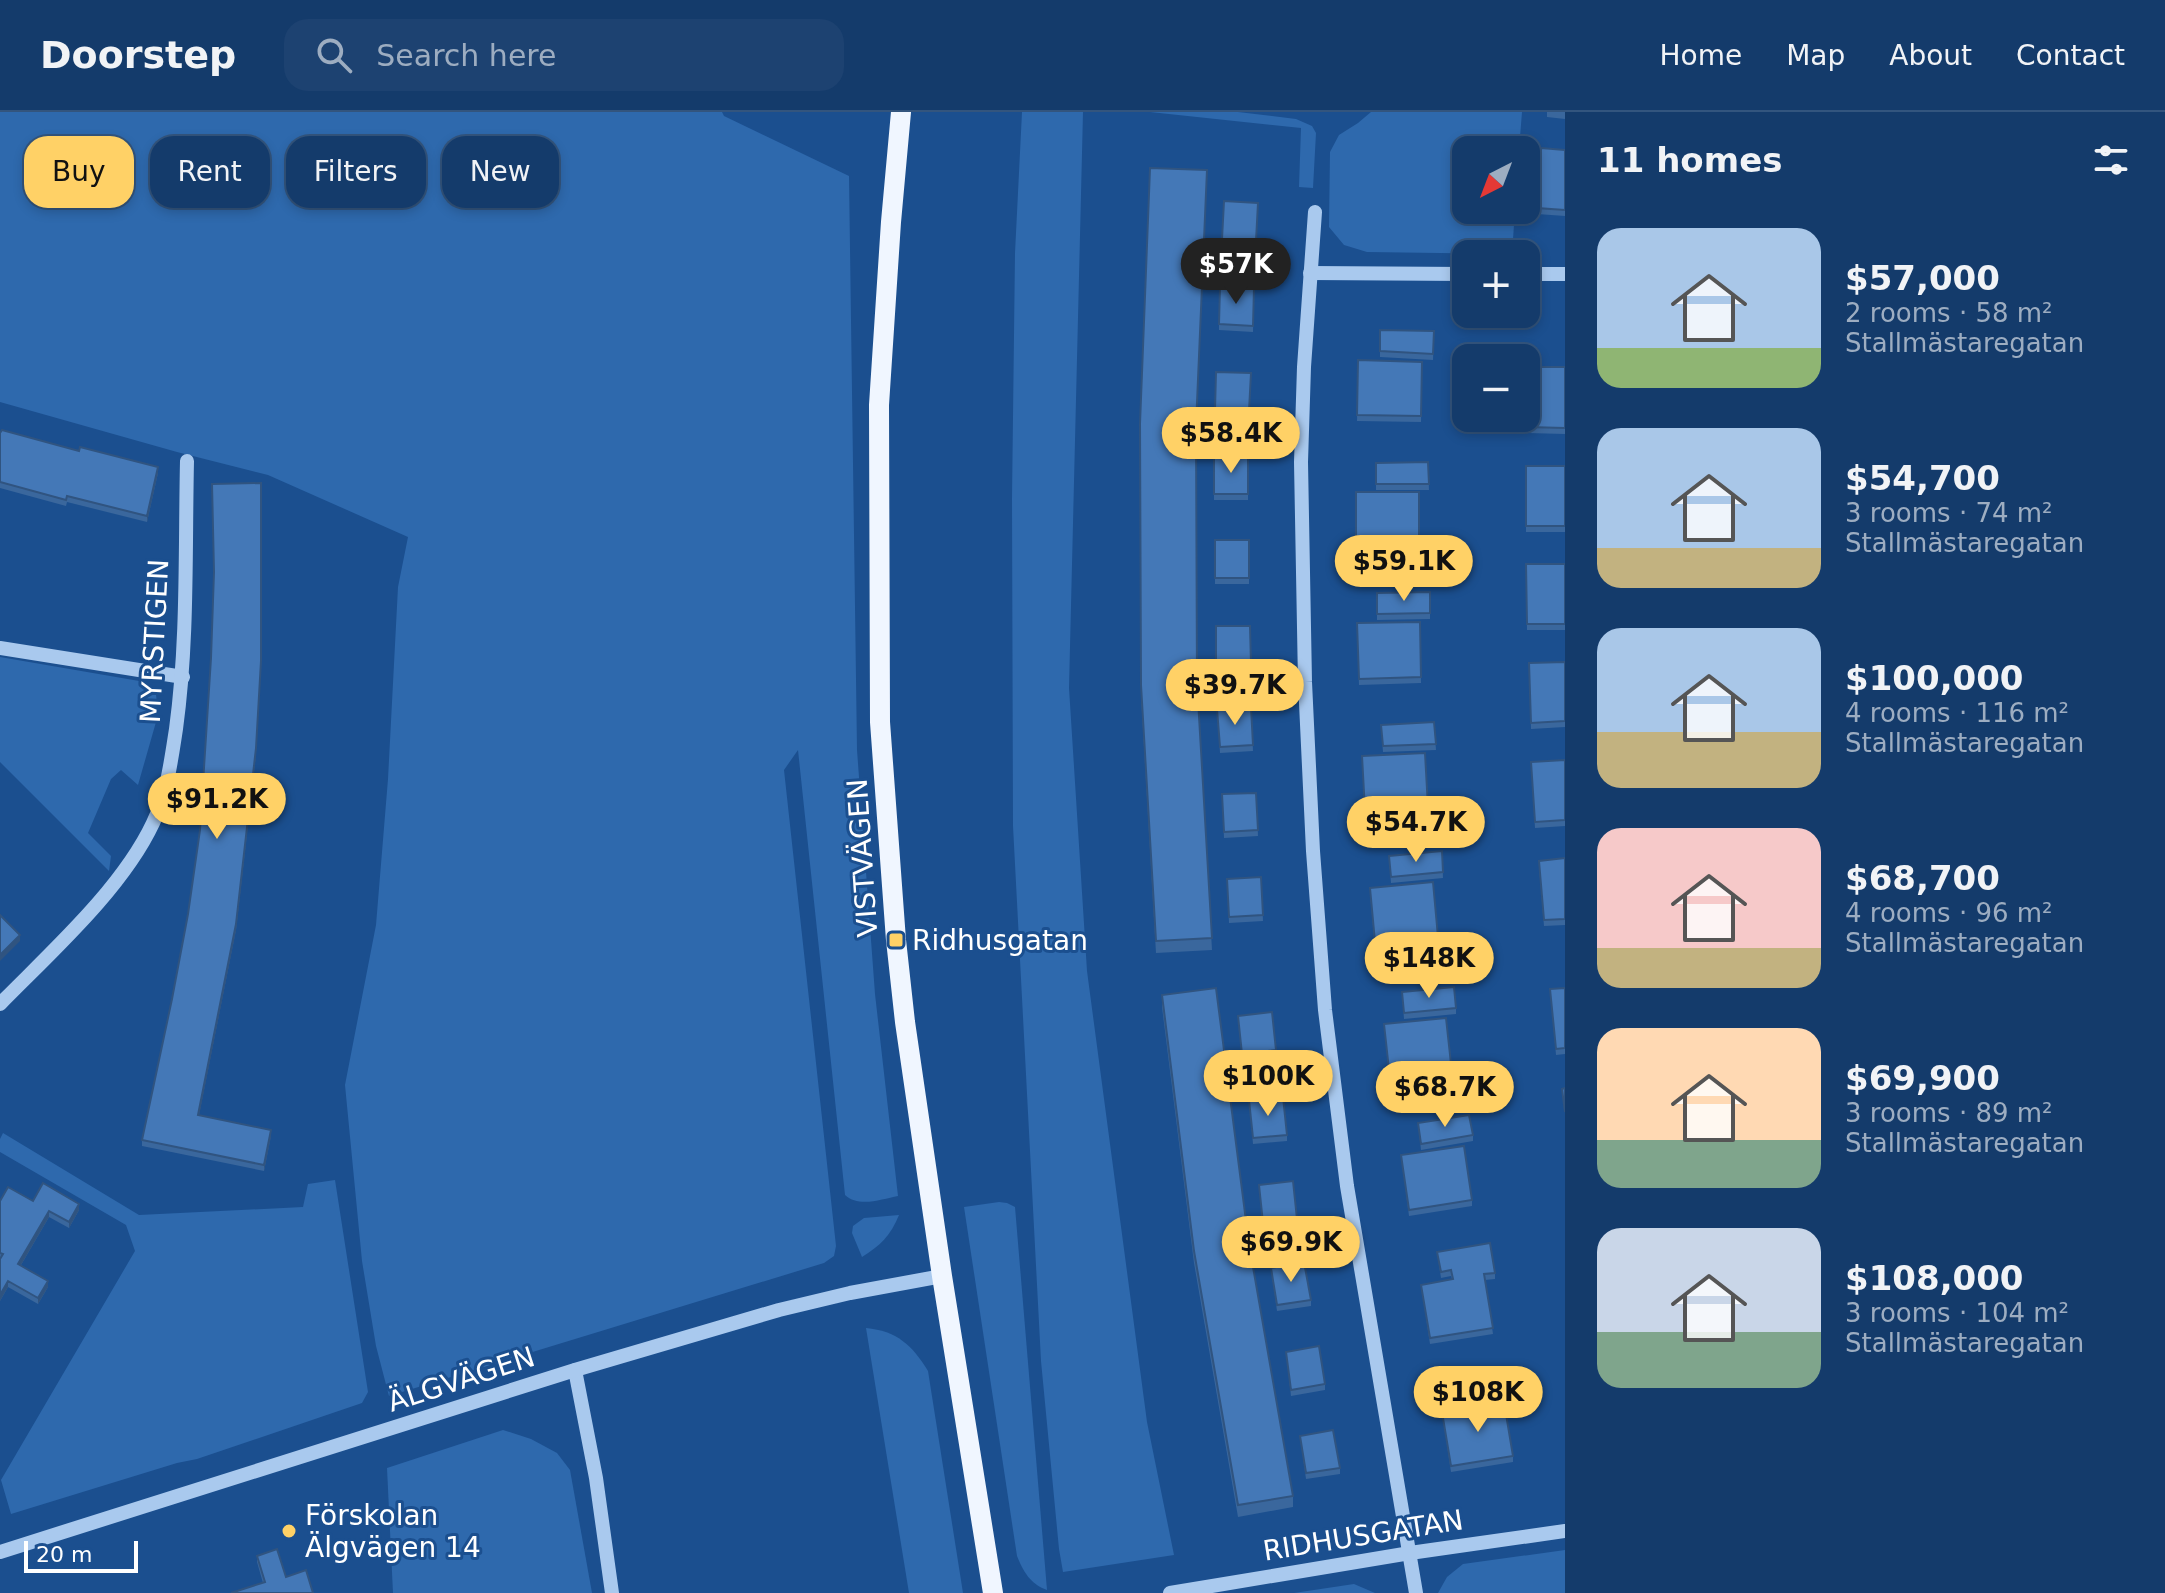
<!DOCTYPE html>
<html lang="en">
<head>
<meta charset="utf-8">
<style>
	:root { --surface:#143b6b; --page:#1d4271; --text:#f1f3f6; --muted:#9dadc1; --line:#33557e; --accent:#ffd166 }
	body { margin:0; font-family:"DejaVu Sans",sans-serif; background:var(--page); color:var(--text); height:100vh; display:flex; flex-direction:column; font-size:30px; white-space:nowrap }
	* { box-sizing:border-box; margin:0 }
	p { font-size:26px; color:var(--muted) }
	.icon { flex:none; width:44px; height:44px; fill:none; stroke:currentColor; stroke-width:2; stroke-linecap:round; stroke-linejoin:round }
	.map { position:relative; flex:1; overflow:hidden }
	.sheet { display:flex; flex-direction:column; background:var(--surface); width:600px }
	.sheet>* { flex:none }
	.hud { position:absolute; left:24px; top:24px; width:760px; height:72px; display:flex; gap:16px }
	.needle { width:52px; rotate:222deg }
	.controls { position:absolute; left:1452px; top:24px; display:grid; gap:16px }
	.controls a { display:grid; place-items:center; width:88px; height:88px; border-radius:16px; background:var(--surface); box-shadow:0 4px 12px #0003,0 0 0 2px var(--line); font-size:40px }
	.scale { position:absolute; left:24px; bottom:20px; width:114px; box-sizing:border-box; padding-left:8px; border:4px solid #fff; border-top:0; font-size:22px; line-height:28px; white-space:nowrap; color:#fff; -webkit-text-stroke:6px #1b4f8f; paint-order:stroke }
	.price { position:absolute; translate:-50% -68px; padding:0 18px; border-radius:28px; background:var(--accent); color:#111; font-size:26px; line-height:52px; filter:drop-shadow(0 2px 4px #0008) }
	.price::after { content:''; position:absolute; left:50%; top:48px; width:24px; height:18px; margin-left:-12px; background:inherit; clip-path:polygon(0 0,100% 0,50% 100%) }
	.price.on { background:#222; color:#fff }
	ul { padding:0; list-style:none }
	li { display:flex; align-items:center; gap:24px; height:200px; padding:0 32px }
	li span { display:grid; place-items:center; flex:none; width:224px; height:160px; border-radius:24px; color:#555 }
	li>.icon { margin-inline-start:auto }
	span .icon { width:96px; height:96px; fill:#fffc; stroke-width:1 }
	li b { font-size:34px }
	h2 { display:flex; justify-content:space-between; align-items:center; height:96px; padding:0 32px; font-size:34px }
	.pill { padding:0 28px; border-radius:24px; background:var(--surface); box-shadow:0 4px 12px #0003,0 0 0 2px var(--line); font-size:28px; line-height:72px }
	.pill.on { background:var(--accent); color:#111 }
	header { display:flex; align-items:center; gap:48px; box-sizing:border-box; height:112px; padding:0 40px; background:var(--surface); border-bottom:2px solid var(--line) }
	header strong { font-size:38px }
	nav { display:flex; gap:44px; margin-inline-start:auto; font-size:28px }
	.search { width:560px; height:72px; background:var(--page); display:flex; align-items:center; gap:20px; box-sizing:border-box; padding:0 28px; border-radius:24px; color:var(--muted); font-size:30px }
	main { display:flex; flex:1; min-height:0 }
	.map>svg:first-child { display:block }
</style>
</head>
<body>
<header>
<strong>Doorstep</strong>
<div class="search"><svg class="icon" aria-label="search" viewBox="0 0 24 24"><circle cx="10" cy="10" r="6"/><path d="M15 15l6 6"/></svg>Search here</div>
<nav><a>Home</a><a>Map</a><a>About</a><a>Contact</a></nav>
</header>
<main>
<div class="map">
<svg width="1565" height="1481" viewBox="0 0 1565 1481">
	<rect width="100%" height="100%" fill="#1b4f8f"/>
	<g fill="#2e69ad">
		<path d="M0 0H722L724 4 849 64 857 638 875 882 898 1084C882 1087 859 1096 845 1083L798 638 784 658 836 1134 834 1144 824 1151 389 1284 376 1234 362 1149 345 973 376 813 388 667 398 475 408 425 268 363 177 340 0 290Z"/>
		<polygon points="1022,0 1083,0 1069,576 1087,859 1147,1310 1174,1443 1063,1460 1059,1437 1041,1249 1013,714 1012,386 1015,141"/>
		<polygon points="1150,0 1238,0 1296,7 1312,14 1316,21 1313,76 1299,75 1301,16"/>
		<polygon points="1371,0 1522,0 1519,38 1466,38 1466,98 1515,98 1512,142 1367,140 1344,133 1329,115 1330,40 1339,23 1358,11"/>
		<polygon points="0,545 145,570 156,582 158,603 138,673 121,658 111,667 88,721 111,744 109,759 0,650"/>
		<polygon points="3,1021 139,1103 303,1095 308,1072 335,1068 368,1280 362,1291 197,1347 177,1351 11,1402 1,1368 135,1139 126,1113 0,1040 0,1027"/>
		<path d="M999 1090 1007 1091 1015 1095 1047 1478C1030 1472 1023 1459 1017 1444L964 1095Z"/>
		<path d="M899 1103C891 1123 880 1134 862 1145L852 1121 853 1114 864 1106Z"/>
		<path d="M866 1216C897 1219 912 1233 928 1259L963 1481H909Z"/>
		<polygon points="503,1318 531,1327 557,1341 570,1358 592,1481 393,1481 387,1356"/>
		<polygon points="1565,1438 1565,1481 1438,1481 1447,1465 1463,1452"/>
		<polygon points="1354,1472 1375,1481 1294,1481"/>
	</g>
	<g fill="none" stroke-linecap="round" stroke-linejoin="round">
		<g stroke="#a9c9ee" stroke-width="14">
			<polyline points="1315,100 1304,255 1301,350 1305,570 1313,739 1325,898 1347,1074 1416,1481"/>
			<polyline points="1310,161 1466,162"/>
			<polyline points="1526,162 1565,162"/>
			<polyline points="0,536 183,565"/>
			<path d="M0 892C51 840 122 777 153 711 167 682 171 649 176 617 188 529 185 438 187 349"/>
			<polyline points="575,1258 596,1366 612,1481"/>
			<polyline points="0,1440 575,1258 779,1198 850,1181 942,1164"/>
			<polyline points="1170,1481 1410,1441 1565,1419"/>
		</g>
		<polyline stroke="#f0f6ff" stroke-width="20" points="901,0 891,110 879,293 880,610 896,828 905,910 942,1164 993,1481"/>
	</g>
	<g fill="#3a679d">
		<polygon points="1547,0 1565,0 1565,7 1547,5"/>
		<polygon points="1541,36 1565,38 1565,104 1537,102"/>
		<polygon points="1224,89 1258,91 1256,135 1222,133"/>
		<polygon points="1254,176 1253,220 1219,218 1219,212"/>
		<polygon points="1434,219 1433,248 1380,245 1380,239"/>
		<polygon points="1358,248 1422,250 1421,310 1357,309"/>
		<polygon points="1565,255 1565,322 1527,321 1527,315"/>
		<polygon points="1216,260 1251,261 1249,305 1215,304"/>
		<polygon points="1140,312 1196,325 1197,570 1212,838 1156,841 1141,584"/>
		<polygon points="0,321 158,361 147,410 67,390 66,394 0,376"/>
		<rect x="1214" y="344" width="34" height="44"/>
		<polygon points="1428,350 1429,378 1376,378 1376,351"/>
		<rect x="1526" y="354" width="39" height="66"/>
		<rect x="1356" y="380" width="63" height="60"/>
		<rect x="1215" y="428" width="34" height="44"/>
		<polygon points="1526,452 1565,452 1565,518 1527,518"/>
		<polygon points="1430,480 1430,507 1377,508 1377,481"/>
		<polygon points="1420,510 1421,571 1359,573 1357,511"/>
		<polygon points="1216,514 1250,514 1251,558 1216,558"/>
		<polygon points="1565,550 1565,615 1531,617 1529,551"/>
		<polygon points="1251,595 1253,639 1220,641 1217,597"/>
		<polygon points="1434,610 1436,638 1383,640 1381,613"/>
		<polygon points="1425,641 1428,701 1365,705 1362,644"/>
		<polygon points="256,642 236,818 199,1003 271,1024 264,1059 142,1034 142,1028 172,887 188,802 200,718"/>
		<polygon points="1565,648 1565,714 1535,716 1531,650"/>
		<polygon points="1256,681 1258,724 1224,726 1222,682"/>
		<polygon points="1442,739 1443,766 1391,771 1389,744"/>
		<polygon points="1565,746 1565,813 1544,814 1539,755"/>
		<polygon points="1261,765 1263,809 1229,811 1227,767"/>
		<polygon points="1370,782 1438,825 1438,831 1375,836"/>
		<polygon points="1565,876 1565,942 1556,943 1550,877"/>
		<polygon points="1402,880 1456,896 1456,902 1404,907"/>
		<polygon points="1162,883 1293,1384 1293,1395 1238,1405 1194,1151 1162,895"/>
		<polygon points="1238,904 1276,938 1276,944 1242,948"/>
		<polygon points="1384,912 1452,961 1452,967 1390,973"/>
		<polygon points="1249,988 1287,1023 1287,1029 1253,1032"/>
		<polygon points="1418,1011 1473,1023 1473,1029 1421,1038"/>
		<polygon points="1401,1043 1472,1088 1472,1094 1409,1104"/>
		<polygon points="1259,1073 1297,1107 1297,1113 1263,1117"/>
		<polygon points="0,1089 33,1089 79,1098 69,1116 49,1105 21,1153 48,1175 38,1192 8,1175 0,1189"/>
		<polygon points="1437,1140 1495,1161 1495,1167 1485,1168 1493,1222 1430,1232 1421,1173 1452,1167 1451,1164 1441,1166"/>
		<polygon points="1271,1156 1311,1188 1311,1194 1277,1199"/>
		<polygon points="1286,1240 1325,1272 1325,1278 1291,1284"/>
		<polygon points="1457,1268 1514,1279 1514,1285 1461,1295"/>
		<polygon points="1442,1300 1513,1344 1513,1350 1451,1360"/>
		<polygon points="1300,1324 1340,1356 1340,1362 1306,1367"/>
		<polygon points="257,1444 286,1465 263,1471 257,1450"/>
	</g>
	<g fill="#305480">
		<polygon points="158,355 158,361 147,410 147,404"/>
		<polygon points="261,549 256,642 236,818 198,1009"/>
		<polygon points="20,823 20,829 0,849 0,843"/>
		<polygon points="271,1018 271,1024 264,1059 264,1053"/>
		<polygon points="79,1092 79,1098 69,1116 69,1110"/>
		<polygon points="49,1099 49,1105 18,1158 18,1152"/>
		<polygon points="8,1169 8,1175 0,1189 0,1183"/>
		<polygon points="48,1169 48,1175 38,1192 38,1186"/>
	</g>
	<g fill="#4478b7" stroke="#305480" stroke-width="2">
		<polygon points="1541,36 1565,38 1565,98 1537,96"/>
		<polygon points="1150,56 1207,58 1196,314 1197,570 1212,826 1156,829 1141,573 1140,312"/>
		<polygon points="1224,89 1258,91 1256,129 1222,127"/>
		<polygon points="1220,174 1254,176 1253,214 1219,212"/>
		<polygon points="1380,218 1434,219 1433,242 1380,239"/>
		<polygon points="1358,248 1422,250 1421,304 1357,303"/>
		<polygon points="1529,255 1565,255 1565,316 1527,315"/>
		<polygon points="1216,260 1251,261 1249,299 1215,298"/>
		<polygon points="2,318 79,339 80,335 158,355 147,404 67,384 66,388 0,370 0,321"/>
		<rect x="1214" y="344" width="34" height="38"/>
		<polygon points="1428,350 1429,372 1376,372 1376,351"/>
		<rect x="1526" y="354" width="39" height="60"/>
		<polygon points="261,371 261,549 256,636 236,812 198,1003 271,1018 264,1053 142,1028 172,887 188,802 200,718 211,546 214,460 212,372"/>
		<rect x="1356" y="380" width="63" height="54"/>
		<rect x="1215" y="428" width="34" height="38"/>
		<polygon points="1526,452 1565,452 1565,512 1527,512"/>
		<polygon points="1430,480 1430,501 1377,502 1377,481"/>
		<polygon points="1420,510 1421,565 1359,567 1357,511"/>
		<polygon points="1216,514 1250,514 1251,552 1216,552"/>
		<polygon points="1565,550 1565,609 1531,611 1529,551"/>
		<polygon points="1251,595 1253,633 1220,635 1217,597"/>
		<polygon points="1434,610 1436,632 1383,634 1381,613"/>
		<polygon points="1425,641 1428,695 1365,699 1362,644"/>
		<polygon points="1565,648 1565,708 1535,710 1531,650"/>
		<polygon points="1256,681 1258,718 1224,720 1222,682"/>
		<polygon points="1442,739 1443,760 1391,765 1389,744"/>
		<polygon points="1565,746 1565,807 1544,808 1539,749"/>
		<polygon points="1261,765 1263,803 1229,805 1227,767"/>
		<polygon points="1433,770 1438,825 1375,830 1370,776"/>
		<polygon points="0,803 20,823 0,843"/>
		<polygon points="1454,875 1456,896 1404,901 1402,880"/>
		<polygon points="1216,876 1249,1132 1293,1384 1238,1393 1194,1139 1162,883"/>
		<polygon points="1565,876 1565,936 1556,937 1550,877"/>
		<polygon points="1272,900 1276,938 1242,942 1238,904"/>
		<polygon points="1446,906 1452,961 1390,967 1384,912"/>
		<polygon points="1565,976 1565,1000 1562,977"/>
		<polygon points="1283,985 1287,1023 1253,1026 1249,988"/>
		<polygon points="1469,1003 1473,1023 1421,1032 1418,1011"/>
		<polygon points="1464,1034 1472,1088 1409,1098 1401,1043"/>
		<polygon points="1293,1069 1297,1107 1263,1111 1259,1073"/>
		<polygon points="43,1071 79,1092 69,1110 49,1099 18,1152 48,1169 38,1186 8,1169 0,1183 0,1147 3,1142 0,1141 0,1089 8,1075 33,1089"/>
		<polygon points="1490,1131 1495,1161 1484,1162 1493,1216 1430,1226 1421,1173 1453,1167 1451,1158 1441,1160 1437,1140"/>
		<polygon points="1304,1150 1311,1188 1277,1193 1271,1156"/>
		<polygon points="1319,1234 1325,1272 1291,1278 1286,1240"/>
		<polygon points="1510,1259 1514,1279 1461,1289 1457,1268"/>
		<polygon points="1504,1290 1513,1344 1451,1354 1442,1300"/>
		<polygon points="1333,1318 1340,1356 1306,1361 1300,1324"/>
		<polygon points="277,1437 286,1465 306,1458 313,1481 231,1481 265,1470 257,1444"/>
	</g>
	<g fill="#ffd166" stroke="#1b4f8f" stroke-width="3">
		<rect x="888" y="820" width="16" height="16" rx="4"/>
		<circle cx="289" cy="1419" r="8"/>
	</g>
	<g text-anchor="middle" stroke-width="6" stroke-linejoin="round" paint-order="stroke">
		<g font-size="28" fill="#fff" stroke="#1b4f8f">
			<text transform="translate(154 529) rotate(-87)" y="10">MYRSTIGEN</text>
			<text transform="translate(862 746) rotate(-94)" y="10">VISTVÄGEN</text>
			<text transform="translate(461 1267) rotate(-18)" y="10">ÄLGVÄGEN</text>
			<text transform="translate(1363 1423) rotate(-9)" y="10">RIDHUSGATAN</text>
		</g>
		<g font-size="28" fill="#fff" stroke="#1b4f8f" text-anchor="start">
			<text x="912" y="838">Ridhusgatan</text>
			<text x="305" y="1413">Förskolan<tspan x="305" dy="32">Älgvägen 14</tspan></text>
		</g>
	</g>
</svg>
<div class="controls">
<a><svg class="needle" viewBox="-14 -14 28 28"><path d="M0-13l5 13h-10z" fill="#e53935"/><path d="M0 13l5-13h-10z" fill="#9dadc1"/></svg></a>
<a>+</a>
<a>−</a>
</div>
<div class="scale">20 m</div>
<b class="price on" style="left:1236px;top:194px">$57K</b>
<b class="price" style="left:1231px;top:363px">$58.4K</b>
<b class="price" style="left:1404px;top:491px">$59.1K</b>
<b class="price" style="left:1235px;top:615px">$39.7K</b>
<b class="price" style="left:217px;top:729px">$91.2K</b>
<b class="price" style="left:1416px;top:752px">$54.7K</b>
<b class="price" style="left:1429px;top:888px">$148K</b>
<b class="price" style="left:1268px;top:1006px">$100K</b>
<b class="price" style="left:1445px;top:1017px">$68.7K</b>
<b class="price" style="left:1291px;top:1172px">$69.9K</b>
<b class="price" style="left:1478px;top:1322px">$108K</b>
<div class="hud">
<a class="pill on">Buy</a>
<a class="pill">Rent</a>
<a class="pill">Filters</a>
<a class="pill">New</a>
</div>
</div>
<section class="sheet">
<h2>11 homes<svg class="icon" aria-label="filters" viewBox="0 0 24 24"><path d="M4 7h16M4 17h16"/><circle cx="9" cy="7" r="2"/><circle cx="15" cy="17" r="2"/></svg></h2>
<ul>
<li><span style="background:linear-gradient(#a9c7e8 75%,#8fb573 0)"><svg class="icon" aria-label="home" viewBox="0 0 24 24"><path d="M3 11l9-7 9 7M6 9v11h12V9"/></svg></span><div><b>$57,000</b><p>2 rooms · 58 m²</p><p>Stallmästaregatan</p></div></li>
<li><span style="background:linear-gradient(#a9c7e8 75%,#c2b280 0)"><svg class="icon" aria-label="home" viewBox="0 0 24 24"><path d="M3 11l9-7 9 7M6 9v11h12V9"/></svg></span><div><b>$54,700</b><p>3 rooms · 74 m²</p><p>Stallmästaregatan</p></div></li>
<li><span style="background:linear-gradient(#a9c7e8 65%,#c2b280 0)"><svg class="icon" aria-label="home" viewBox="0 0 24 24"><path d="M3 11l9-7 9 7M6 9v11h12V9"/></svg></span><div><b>$100,000</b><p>4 rooms · 116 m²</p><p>Stallmästaregatan</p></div></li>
<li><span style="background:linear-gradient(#f6c9c9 75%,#c2b280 0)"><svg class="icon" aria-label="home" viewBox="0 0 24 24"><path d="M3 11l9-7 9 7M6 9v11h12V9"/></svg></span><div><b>$68,700</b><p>4 rooms · 96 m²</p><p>Stallmästaregatan</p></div></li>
<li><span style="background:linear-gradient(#ffd9b3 70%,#7fa58c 0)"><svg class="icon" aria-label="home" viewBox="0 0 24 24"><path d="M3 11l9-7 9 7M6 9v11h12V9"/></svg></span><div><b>$69,900</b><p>3 rooms · 89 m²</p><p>Stallmästaregatan</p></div></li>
<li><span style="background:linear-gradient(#c9d6e8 65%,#7fa58c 0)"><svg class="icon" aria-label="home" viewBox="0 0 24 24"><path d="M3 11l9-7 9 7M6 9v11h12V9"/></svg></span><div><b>$108,000</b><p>3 rooms · 104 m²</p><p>Stallmästaregatan</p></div></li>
</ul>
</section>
</main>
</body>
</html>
